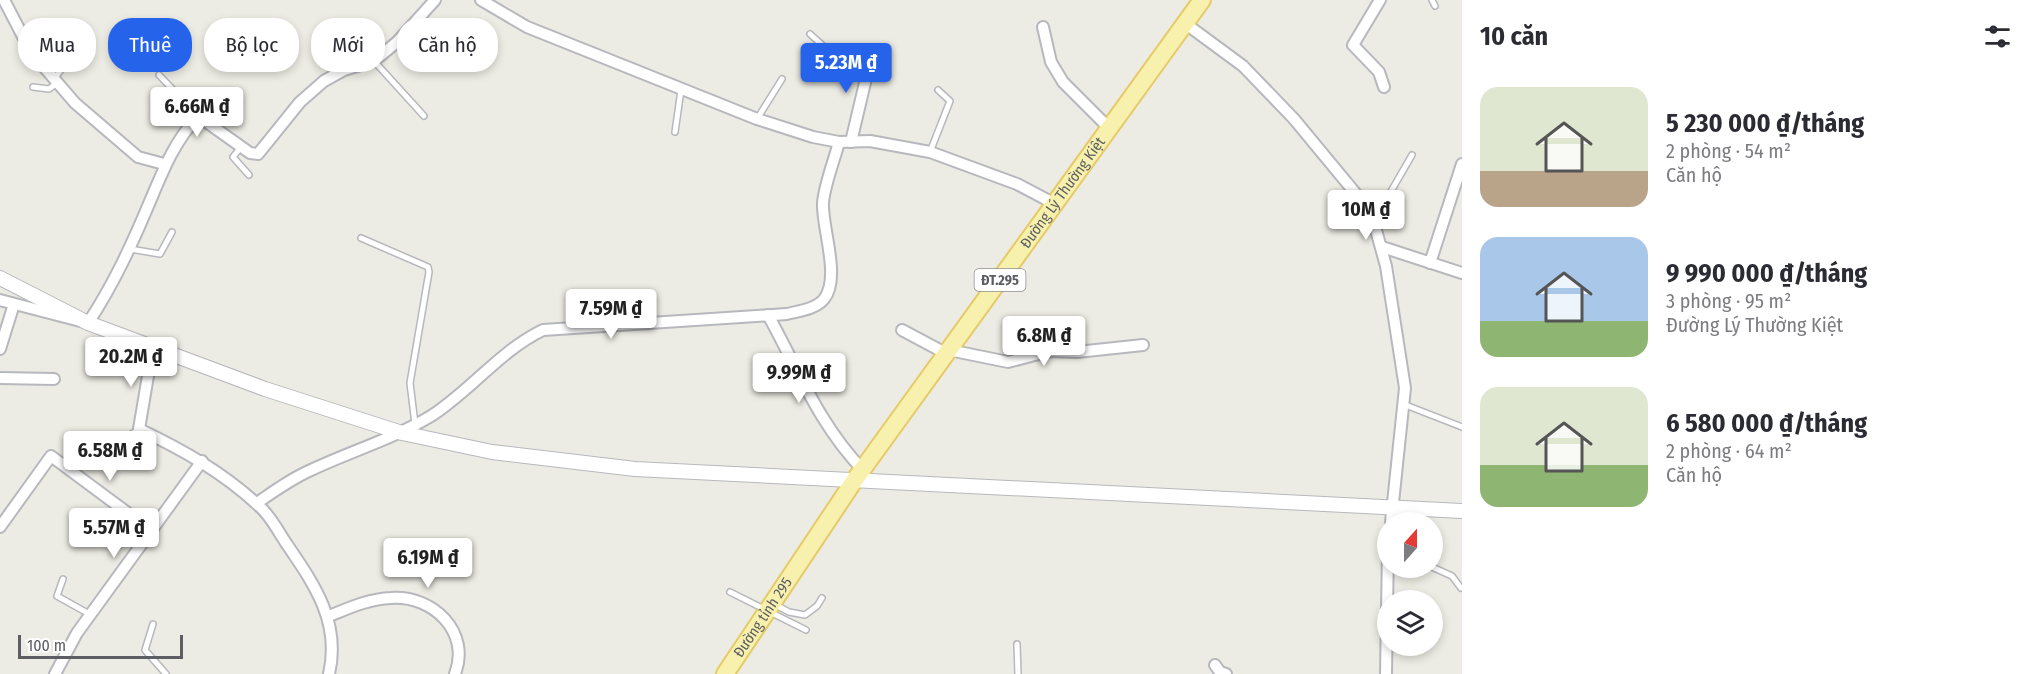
<!DOCTYPE html>
<html lang="vi">
<head>
<meta charset="utf-8">
<style>
	:root { --surface:#fff; --page:#f7f7f7; --text:#2b2b33; --muted:#7c7c81; --accent:#2563eb }
	body { margin:0; font-family:"Fira Sans Condensed",sans-serif; background:var(--page); color:var(--text); height:100vh; display:flex; flex-direction:column; font-size:22px; white-space:nowrap }
	* { box-sizing:border-box; margin:0 }
	p { font-size:20px; color:var(--muted) }
	.icon { flex:none; width:33px; height:33px; fill:none; stroke:currentColor; stroke-width:2; stroke-linecap:round; stroke-linejoin:round }
	.map { position:relative; flex:1; overflow:hidden }
	.drawer { display:flex; flex-direction:column; background:var(--surface); width:570px }
	.drawer>* { flex:none }
	.hud { position:absolute; left:18px; top:18px; width:570px; height:54px; display:flex; gap:12px }
	.needle { width:39px; rotate:21deg }
	.tools { position:absolute; left:1377px; top:512px; display:grid; gap:12px }
	.tools a { display:grid; place-items:center; width:66px; height:66px; border-radius:50%; background:var(--surface); box-shadow:0 3px 9px #0003; font-size:30px }
	.scale { position:absolute; left:18px; bottom:15px; width:165px; box-sizing:border-box; padding-left:6px; border:3px solid #5c5e63; border-top:0; font-size:16px; line-height:21px; white-space:nowrap; color:#5c5e63; -webkit-text-stroke:4px #fff; paint-order:stroke }
	.price { position:absolute; translate:-50% -51px; padding:0 14px; border-radius:6px; background:#fff; color:#222; font-size:20px; line-height:39px; filter:drop-shadow(0 2px 3px #0008) }
	.price::after { content:''; position:absolute; left:50%; top:36px; width:18px; height:14px; margin-left:-9px; background:inherit; clip-path:polygon(0 0,100% 0,50% 100%) }
	.price.current { background:var(--accent); color:#fff }
	ul { padding:0; list-style:none }
	li { display:flex; align-items:center; gap:18px; height:150px; padding:0 18px }
	li span { display:grid; place-items:center; flex:none; width:168px; height:120px; border-radius:18px; color:#555 }
	li>.icon { margin-inline-start:auto }
	span .icon { width:72px; height:72px; fill:#fffc; stroke-width:1 }
	li b { font-size:26px }
	h2 { display:flex; justify-content:space-between; align-items:center; height:72px; padding:0 18px; font-size:26px }
	.chip { padding:0 21px; border-radius:24px; background:var(--surface); box-shadow:0 3px 9px #0003; font-size:21px; line-height:54px }
	.chip.current { background:var(--accent); color:#fff }
	main { display:flex; flex:1; min-height:0 }
	.map>svg:first-child { display:block }
</style>
</head>
<body>
<main>
<div class="map">
<svg width="1462" height="674" viewBox="0 0 1462 674">
	<rect width="100%" height="100%" fill="#edece4"/>
	<g fill="none" stroke-linecap="round" stroke-linejoin="round">
		<g stroke="#b6b8bd" stroke-width="8">
			<g id="service">
				<polyline points="1432,0 1435,6"/>
				<polyline points="810,34 849,69 865,78"/>
				<polyline points="374,61 424,116"/>
				<polyline points="159,75 198,116"/>
				<polyline points="54,79 87,36"/>
				<polyline points="33,87 49,89 57,83"/>
				<polyline points="757,119 782,79"/>
				<polyline points="675,132 681,90"/>
				<polyline points="241,147 233,157 249,175"/>
				<polyline points="930,152 950,101 938,90"/>
				<polyline points="1375,219 1412,155"/>
				<polyline points="361,238 428,267 429,272 410,383 415,424"/>
				<polyline points="130,249 160,254 172,232"/>
				<polyline points="1403,404 1462,427"/>
				<polyline points="106,451 139,429"/>
				<polyline points="1432,567 1452,576 1461,588"/>
				<polyline points="63,579 57,596 91,615"/>
				<polyline points="730,592 806,630"/>
				<polyline points="774,604 789,612 805,615 817,606 822,598"/>
				<polyline points="153,624 145,650 166,674"/>
				<polyline points="1017,644 1018,674"/>
			</g>
		</g>
		<g stroke="#b6b8bd" stroke-width="14">
			<g id="minor">
				<polyline points="4,0 31,52 75,103 138,157 164,164"/>
				<polyline points="481,0 527,27 757,119 813,137 839,142 870,141 930,152 1017,184 1055,204"/>
				<polyline points="1380,0 1353,45 1379,72 1384,87"/>
				<polyline points="1186,24 1243,66 1294,119 1371,212 1386,266 1405,388 1391,522"/>
				<polyline points="1043,27 1051,62 1063,82 1110,129"/>
				<polyline points="851,142 872,53"/>
				<polyline points="1382,247 1462,273"/>
				<polyline points="1430,263 1462,164"/>
				<path d="M0 300 88 323C114 284 133 242 151 199 164 168 175 141 198 116L250 153 258 154 300 102 324 81 344 70 374 61 397 42 435 0"/>
				<path d="M768 315C798 369 819 425 863 470"/>
				<polyline points="902,330 947,354"/>
				<path d="M146 346 150 364 139 429C183 450 224 473 259 506 270 515 278 531 286 543 314 584 341 622 329 674"/>
				<polyline points="0,349 14,304"/>
				<polyline points="949,350 1008,362 1050,351 1077,352 1143,345"/>
				<polyline points="0,378 54,379"/>
				<path d="M257 503C274 491 291 479 311 470 351 451 393 439 431 416 470 391 501 350 543 330L787 314C799 311 816 309 824 299 841 278 822 228 823 204 823 189 835 158 839 142"/>
				<polyline points="0,527 51,456 152,531"/>
				<path d="M329 616C349 608 368 599 391 598 433 595 471 632 455 674"/>
				<polyline points="1215,665 1220,672 1226,674"/>
				<polyline points="55,674 77,633 202,461"/>
				<polyline points="1386,674 1388,548"/>
			</g>
		</g>
		<g stroke="#b6b8bd" stroke-width="16">
			<polyline id="tertiary" points="0,278 88,323 265,389 402,433 492,452 635,469 1462,511"/>
		</g>
		<g stroke="#e5ca65" stroke-width="20">
			<g id="primary">
				<path id="s1" d="M725 674 854 481 1202 0"/>
			</g>
		</g>
		<use href="#service" stroke="#fff" stroke-width="5"/>
		<use href="#minor" stroke="#fff" stroke-width="10"/>
		<use href="#tertiary" stroke="#fff" stroke-width="14"/>
		<use href="#primary" stroke="#f8f1ae" stroke-width="16"/>
	</g>
	<g text-anchor="middle" stroke-width="4.5" stroke-linejoin="round" paint-order="stroke">
		<rect fill="#fff" stroke="#8d8e92" stroke-width="1.5" x="974.5" y="269" width="51" height="22" rx="4.5"/>
		<g font-size="14" font-weight="bold" fill="#5c5e63">
			<text x="1000" y="285">ĐT.295</text>
		</g>
		<g font-size="15" fill="#5c5e63" stroke="#fff">
			<text dy="5" stroke="none"><textPath href="#s1" startOffset="588">Đường Lý Thường Kiệt</textPath></text>
			<text dy="5" stroke="none"><textPath href="#s1" startOffset="68">Đường tỉnh 295</textPath></text>
		</g>
	</g>
</svg>
<div class="tools">
<a><svg class="needle" viewBox="-14 -14 28 28"><path d="M0-13l5 13h-10z" fill="#e53935"/><path d="M0 13l5-13h-10z" fill="#7c7c81"/></svg></a>
<a><svg class="icon" aria-label="layers" viewBox="0 0 24 24"><path d="M12 4l9 5-9 5-9-5zM3 14l9 5 9-5"/></svg></a>
</div>
<div class="scale">100 m</div>
<b class="price current" style="left:846px;top:94px">5.23M ₫</b>
<b class="price" style="left:197px;top:138px">6.66M ₫</b>
<b class="price" style="left:1366px;top:241px">10M ₫</b>
<b class="price" style="left:611px;top:340px">7.59M ₫</b>
<b class="price" style="left:1044px;top:367px">6.8M ₫</b>
<b class="price" style="left:131px;top:388px">20.2M ₫</b>
<b class="price" style="left:799px;top:404px">9.99M ₫</b>
<b class="price" style="left:110px;top:482px">6.58M ₫</b>
<b class="price" style="left:114px;top:559px">5.57M ₫</b>
<b class="price" style="left:428px;top:589px">6.19M ₫</b>
<div class="hud">
<a class="chip">Mua</a>
<a class="chip current">Thuê</a>
<a class="chip">Bộ lọc</a>
<a class="chip">Mới</a>
<a class="chip">Căn hộ</a>
</div>
</div>
<section class="drawer">
<h2>10 căn<svg class="icon" aria-label="filters" viewBox="0 0 24 24"><path d="M4 7h16M4 17h16"/><circle cx="9" cy="7" r="2"/><circle cx="15" cy="17" r="2"/></svg></h2>
<ul>
<li><span style="background:linear-gradient(#dfe7d0 70%,#b9a48a 0)"><svg class="icon" aria-label="home" viewBox="0 0 24 24"><path d="M3 11l9-7 9 7M6 9v11h12V9"/></svg></span><div><b>5 230 000 ₫/tháng</b><p>2 phòng · 54 m²</p><p>Căn hộ</p></div></li>
<li><span style="background:linear-gradient(#a9c7e8 70%,#8fb573 0)"><svg class="icon" aria-label="home" viewBox="0 0 24 24"><path d="M3 11l9-7 9 7M6 9v11h12V9"/></svg></span><div><b>9 990 000 ₫/tháng</b><p>3 phòng · 95 m²</p><p>Đường Lý Thường Kiệt</p></div></li>
<li><span style="background:linear-gradient(#dfe7d0 65%,#8fb573 0)"><svg class="icon" aria-label="home" viewBox="0 0 24 24"><path d="M3 11l9-7 9 7M6 9v11h12V9"/></svg></span><div><b>6 580 000 ₫/tháng</b><p>2 phòng · 64 m²</p><p>Căn hộ</p></div></li>
</ul>
</section>
</main>
</body>
</html>
